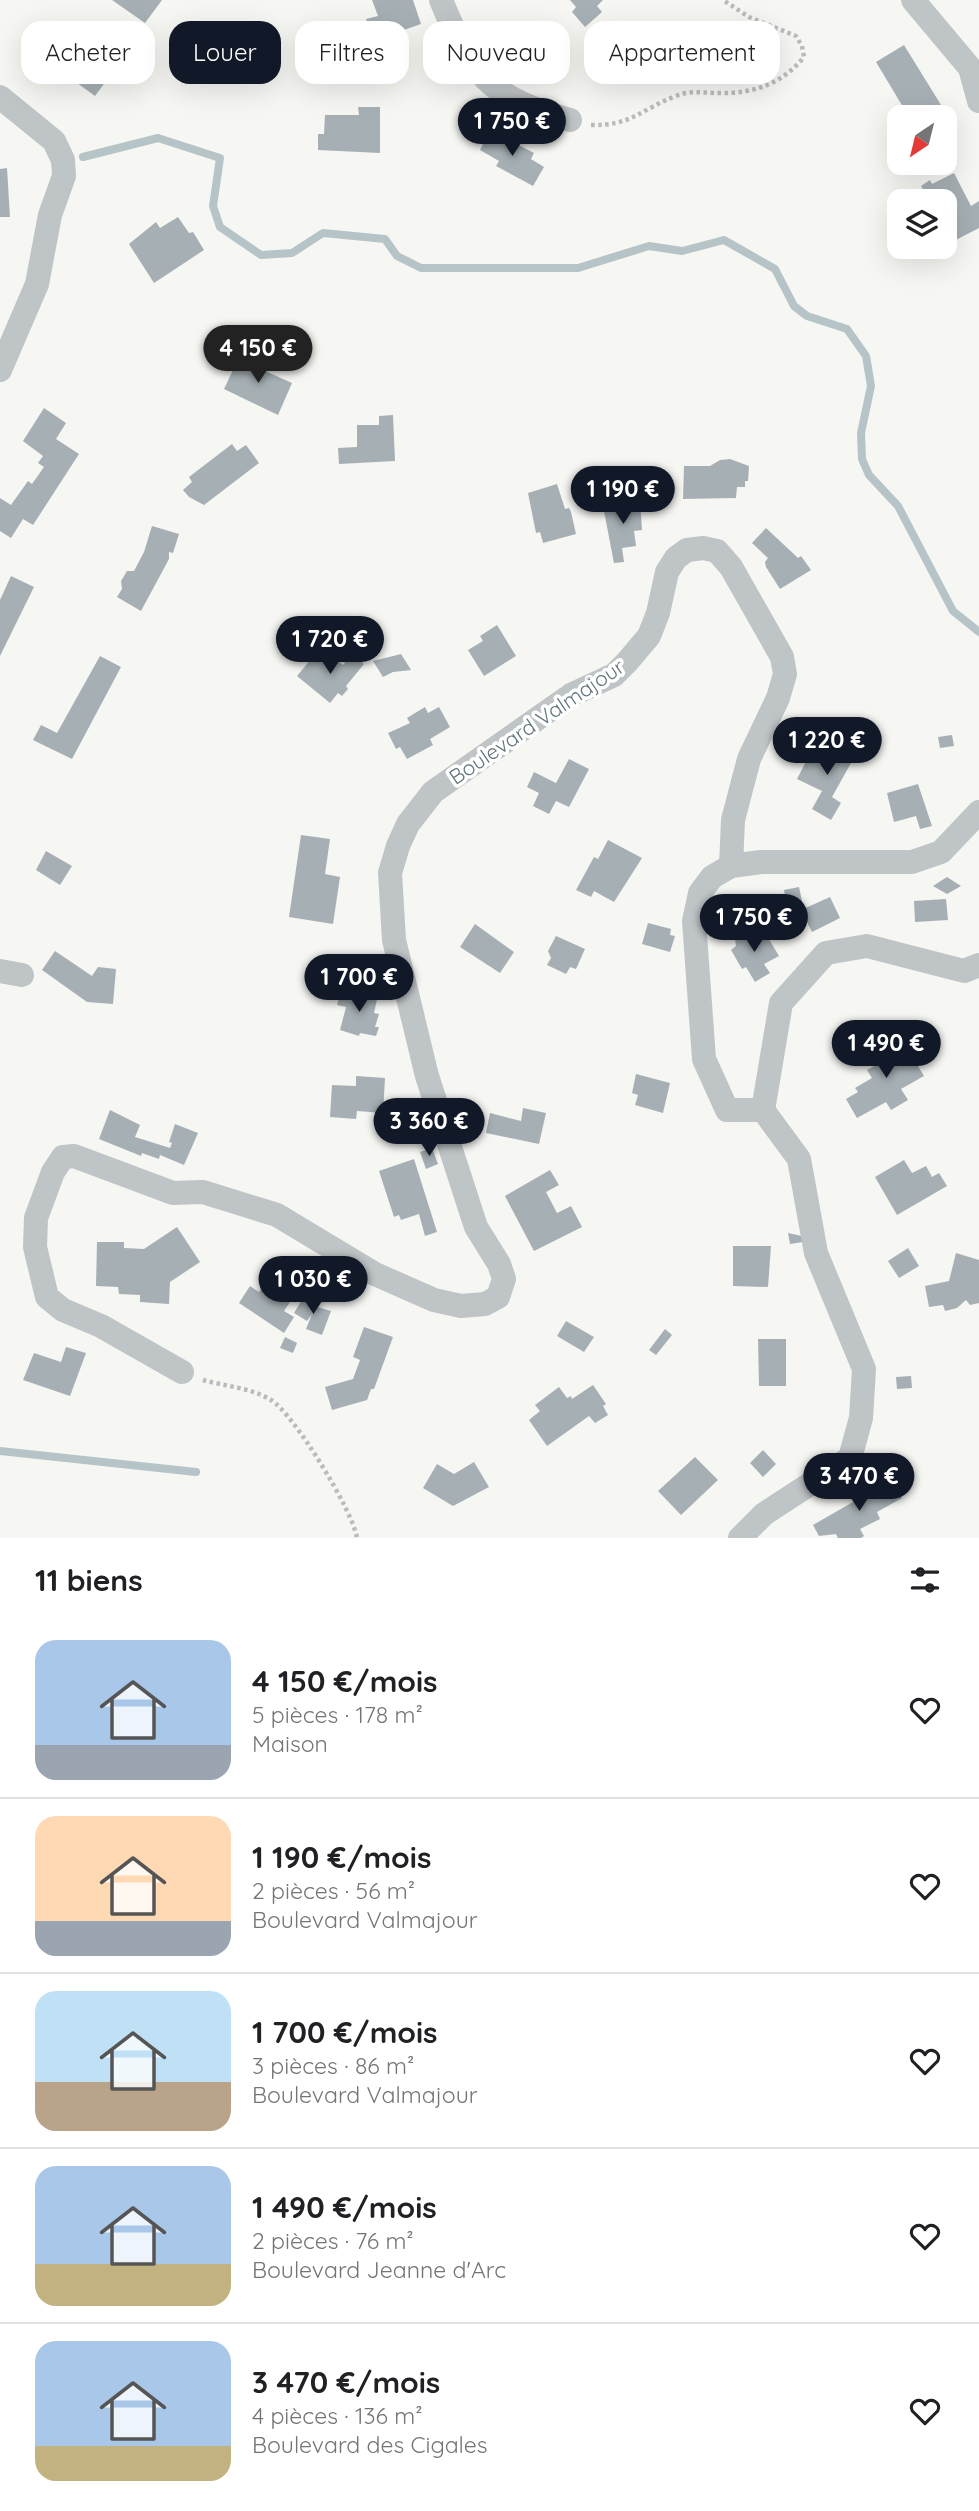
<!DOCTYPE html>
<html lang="fr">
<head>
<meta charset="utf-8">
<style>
	:root { --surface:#fff; --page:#f2f2f2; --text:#202124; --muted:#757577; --line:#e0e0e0; --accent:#111827 }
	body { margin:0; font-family:Quicksand,sans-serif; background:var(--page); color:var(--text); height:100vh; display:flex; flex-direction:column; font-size:26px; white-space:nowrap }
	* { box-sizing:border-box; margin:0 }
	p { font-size:23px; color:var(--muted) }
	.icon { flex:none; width:38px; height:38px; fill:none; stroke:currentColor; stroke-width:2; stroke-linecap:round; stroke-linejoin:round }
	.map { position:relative; height:1538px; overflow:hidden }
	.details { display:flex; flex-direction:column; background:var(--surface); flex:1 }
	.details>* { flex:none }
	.banner { position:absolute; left:21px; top:21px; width:938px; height:63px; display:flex; gap:14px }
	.needle { width:46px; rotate:215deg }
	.fabs { position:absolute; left:887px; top:105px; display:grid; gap:14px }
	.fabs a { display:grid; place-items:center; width:70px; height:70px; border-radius:14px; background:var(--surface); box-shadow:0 7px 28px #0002; font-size:35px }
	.price { position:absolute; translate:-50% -60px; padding:0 16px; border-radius:24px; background:var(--accent); color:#fff; font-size:23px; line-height:46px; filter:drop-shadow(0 2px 4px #0008) }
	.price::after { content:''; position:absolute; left:50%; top:42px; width:21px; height:16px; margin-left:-10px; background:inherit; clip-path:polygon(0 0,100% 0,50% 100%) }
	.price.active { background:#222; color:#fff }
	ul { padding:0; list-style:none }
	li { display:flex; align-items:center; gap:21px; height:175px; padding:0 35px }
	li+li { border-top:2px solid var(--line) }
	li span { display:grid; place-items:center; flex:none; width:196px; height:140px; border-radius:21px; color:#555 }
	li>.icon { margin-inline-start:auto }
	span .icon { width:84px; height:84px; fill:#fffc; stroke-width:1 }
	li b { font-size:30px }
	h2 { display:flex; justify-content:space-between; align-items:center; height:84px; padding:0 35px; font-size:30px }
	.chip { padding:0 24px; border-radius:21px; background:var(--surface); box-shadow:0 7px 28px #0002; font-size:24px; line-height:63px }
	.chip.active { background:var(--accent); color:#fff }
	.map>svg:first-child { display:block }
</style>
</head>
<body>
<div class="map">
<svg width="979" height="1538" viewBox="0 0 979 1538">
	<rect width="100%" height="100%" fill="#f6f6f3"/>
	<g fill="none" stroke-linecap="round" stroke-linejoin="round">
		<g stroke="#b6c4c7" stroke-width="8">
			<polyline points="83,157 158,138 220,158 213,206 220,227 261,255 292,253 323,233 385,239 397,256 421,268 578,268 649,246 682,251 724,240 775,269 794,306 807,316 847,329 866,356 871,386 861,433 862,459 869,475 898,506 953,611 979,632"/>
			<polyline points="0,1451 196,1472"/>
		</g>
	</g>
	<g fill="#a6b0b4">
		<polygon points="112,0 162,0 145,23"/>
		<polygon points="372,0 413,0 421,24 395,33 394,29 372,36 366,19 378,16"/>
		<polygon points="570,0 603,0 597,6 602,12 585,27 572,12 576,7"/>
		<polygon points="86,39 117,62 107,74 110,76 95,96 62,72"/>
		<polygon points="904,45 941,105 921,117 909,117 876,62"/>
		<polygon points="358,107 380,107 380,153 318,150 318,134 324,134 325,115 359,115"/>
		<polygon points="490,130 534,153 531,159 544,167 533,186 496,166 499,161 480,150"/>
		<polygon points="7,168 10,217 0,217 0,169"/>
		<polygon points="954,173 971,206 979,201 979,228 950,243 945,232 945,201 929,201 921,186 930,180 932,184"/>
		<polygon points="178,217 189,233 193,232 204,250 154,283 129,244 156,222 160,228"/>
		<polygon points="241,353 266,364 263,370 292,383 278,415 224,389"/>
		<polygon points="44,408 66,423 56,439 79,454 33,525 23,519 11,538 0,531 0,498 11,505 28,481 32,484 44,467 38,463 43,456 23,441"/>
		<polygon points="393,415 395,461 339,464 338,448 357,447 357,425 379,425 379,416"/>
		<polygon points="232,444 237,451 246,445 259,463 204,505 189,497 183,490 192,482 189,477"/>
		<polygon points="730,459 749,466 748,481 745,481 745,487 737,487 736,498 683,499 684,466 710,466 720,460"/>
		<polygon points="557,484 565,509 569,508 571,512 576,534 543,543 540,532 536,533 528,493"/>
		<polygon points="640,500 642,530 634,531 636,546 622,548 624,562 614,563 603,506"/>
		<polygon points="152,526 179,534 173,553 169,552 169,559 141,611 117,597 122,589 121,581 127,571 134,571 144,552"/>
		<polygon points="766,528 798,558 801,556 811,570 780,589 766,567 765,562 768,558 752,543"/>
		<polygon points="11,576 34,587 0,656 0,600"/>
		<polygon points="497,625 516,656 484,676 468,650 483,641 480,636"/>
		<polygon points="316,653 327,662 332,657 343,665 352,654 364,664 346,686 348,689 342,696 338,693 330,703 297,676"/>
		<polygon points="401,654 411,670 393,672 383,677 373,661"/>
		<polygon points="100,656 121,667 72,759 33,740 41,725 57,733"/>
		<polygon points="425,707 428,713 439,707 450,727 430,739 433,745 407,759 400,747 396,749 388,733 410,723 407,718"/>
		<polygon points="952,735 954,746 940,748 938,737"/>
		<polygon points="838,744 856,754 832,797 841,803 831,820 812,809 822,791 797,779 813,748 831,758"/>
		<polygon points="569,759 589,769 569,807 556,801 549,814 533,806 539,793 527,787 534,772 556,783"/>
		<polygon points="918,784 932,826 920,829 916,816 894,822 887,793"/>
		<polygon points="301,835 330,839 325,874 340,877 333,924 289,917"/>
		<polygon points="608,840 642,858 614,902 594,891 591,897 576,890 594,857 598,859"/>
		<polygon points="46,851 72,866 60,885 36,870"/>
		<polygon points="947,877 961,886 947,894 933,886"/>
		<polygon points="799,887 803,906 788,909 784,890"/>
		<polygon points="830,897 840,918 812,932 801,910"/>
		<polygon points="946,899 948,920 915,922 914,901"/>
		<polygon points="648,923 671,929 670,935 675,936 670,952 642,944"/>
		<polygon points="475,924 514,952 500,973 460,947"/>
		<polygon points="764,931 779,956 764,964 770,973 755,982 746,967 742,969 731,950 736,946 735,939 740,933 744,932 753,936"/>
		<polygon points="556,936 585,949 576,969 570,967 566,974 547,965 551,958 548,951"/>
		<polygon points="55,951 92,976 98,967 116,969 113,1004 87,1002 42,970"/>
		<polygon points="341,991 377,999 374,1013 379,1014 375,1027 379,1027 376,1036 360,1033 359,1036 340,1030 346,1007 337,1005"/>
		<polygon points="901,1038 924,1076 901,1089 908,1100 891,1110 886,1102 857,1118 846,1099 858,1092 855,1088 872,1078 867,1070 876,1065 872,1056"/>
		<polygon points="636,1074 670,1083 663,1113 635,1105 638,1095 632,1093"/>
		<polygon points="356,1076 385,1078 383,1113 357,1111 356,1119 330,1117 332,1085 356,1086"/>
		<polygon points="523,1108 546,1113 539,1144 486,1133 490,1113 521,1121"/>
		<polygon points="110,1110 140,1125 135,1137 170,1148 172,1143 169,1142 175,1124 198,1133 184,1165 160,1155 159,1159 142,1153 141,1156 99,1139"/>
		<polygon points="432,1148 438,1164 426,1169 420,1152"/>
		<polygon points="414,1159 437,1232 425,1236 419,1214 401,1220 399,1215 394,1217 379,1171"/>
		<polygon points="904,1160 912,1173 926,1166 932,1177 939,1173 947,1186 897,1215 875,1177"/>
		<polygon points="550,1170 559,1185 546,1192 557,1213 571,1206 582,1227 534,1251 505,1196"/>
		<polygon points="177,1227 200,1262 170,1282 169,1304 140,1302 140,1295 119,1294 118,1287 96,1286 97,1242 124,1242 124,1248 144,1249"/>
		<polygon points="788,1233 802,1236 803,1242 790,1244"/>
		<polygon points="733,1246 771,1246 768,1287 733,1286"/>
		<polygon points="908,1248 919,1266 899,1278 888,1261"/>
		<polygon points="956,1253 979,1260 979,1303 970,1305 966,1300 957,1308 945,1311 943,1305 929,1307 925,1286 949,1281"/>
		<polygon points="267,1280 280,1289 283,1285 296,1293 284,1311 294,1317 284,1333 239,1303 250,1286 259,1292"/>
		<polygon points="303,1298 314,1306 331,1311 322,1335 306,1329 312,1314 307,1321 294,1313"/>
		<polygon points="566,1321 594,1337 584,1352 557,1336"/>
		<polygon points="364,1327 393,1337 374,1389 371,1389 367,1400 332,1410 325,1387 353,1379 360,1360 353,1357"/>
		<polygon points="665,1329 672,1335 656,1355 649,1350"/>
		<polygon points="285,1337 297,1343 293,1353 280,1348"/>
		<polygon points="758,1339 786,1339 786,1386 759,1386"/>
		<polygon points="66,1347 86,1353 70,1396 23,1380 34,1353 61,1362"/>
		<polygon points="911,1376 912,1388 897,1389 896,1377"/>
		<polygon points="593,1385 606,1404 603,1406 608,1415 595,1423 589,1416 547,1446 529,1420 540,1411 535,1405 559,1387 567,1398 571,1396 572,1399"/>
		<polygon points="763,1450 776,1464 763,1477 750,1463"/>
		<polygon points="695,1457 718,1480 681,1515 658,1491"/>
		<polygon points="474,1462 489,1487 453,1506 423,1488 437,1464 454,1474"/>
		<polygon points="893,1479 902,1498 877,1512 880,1519 860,1529 864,1536 861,1538 838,1538 836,1534 819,1536 813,1525"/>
	</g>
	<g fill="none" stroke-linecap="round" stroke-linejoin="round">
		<g stroke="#b9bcbe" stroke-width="4.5" stroke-dasharray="3.5 3.5" stroke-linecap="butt">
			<path d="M591 125C632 126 641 109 676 96 690 90 704 93 718 93 753 94 782 84 804 57L802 46 796 36 749 17 723 0"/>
			<path d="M203 1380C224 1386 252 1388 271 1400 294 1414 353 1511 357 1538"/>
		</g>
		<g stroke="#bfc4c7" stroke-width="24">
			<path d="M441 0C472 76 489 97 570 120"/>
			<polyline points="913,0 970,68 979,101"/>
			<polyline points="0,97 54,141 63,160 64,176 50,215 37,284 0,370"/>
			<polyline points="979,812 941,852 912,862 761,862 731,866 712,877 700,893 694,921 704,1059 727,1110 763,1110 781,1003 826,953 867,946 964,971 979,965"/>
			<polyline points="0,971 22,975"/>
			<polyline points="182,1372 101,1326 63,1310 47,1297 35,1247 36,1218 53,1172 63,1157 74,1156 173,1193 203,1192 277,1215 375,1274 434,1300 461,1306 485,1304 498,1297 504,1279 499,1264 476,1227 427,1076 394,940 390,873 398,846 408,824 433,792 571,695 614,675 627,662 649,636 658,613 667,572 676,558 687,550 703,548 717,551 731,567 782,657 785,674 778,698 749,759 733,820 731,866"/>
			<polyline points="740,1538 764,1514 850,1458 861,1418 864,1369 816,1253 799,1159 763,1110"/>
		</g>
	</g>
	<g text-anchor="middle" stroke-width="7" stroke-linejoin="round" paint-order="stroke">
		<g font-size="21" fill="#61757e" stroke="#fff">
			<text transform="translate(537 722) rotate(-34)" y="7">Boulevard Valmajour</text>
		</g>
	</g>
</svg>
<div class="fabs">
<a><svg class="needle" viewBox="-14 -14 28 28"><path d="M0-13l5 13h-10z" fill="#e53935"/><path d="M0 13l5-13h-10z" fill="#757577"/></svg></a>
<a><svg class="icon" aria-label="layers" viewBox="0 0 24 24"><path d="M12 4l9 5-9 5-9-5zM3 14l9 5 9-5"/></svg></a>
</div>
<b class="price" style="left:512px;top:158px">1 750 €</b>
<b class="price active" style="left:258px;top:385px">4 150 €</b>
<b class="price" style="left:623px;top:526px">1 190 €</b>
<b class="price" style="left:330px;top:676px">1 720 €</b>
<b class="price" style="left:827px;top:777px">1 220 €</b>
<b class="price" style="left:754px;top:954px">1 750 €</b>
<b class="price" style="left:359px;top:1014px">1 700 €</b>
<b class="price" style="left:886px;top:1080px">1 490 €</b>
<b class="price" style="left:429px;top:1158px">3 360 €</b>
<b class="price" style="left:313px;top:1316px">1 030 €</b>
<b class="price" style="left:859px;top:1513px">3 470 €</b>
<div class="banner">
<a class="chip">Acheter</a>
<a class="chip active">Louer</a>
<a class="chip">Filtres</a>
<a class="chip">Nouveau</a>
<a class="chip">Appartement</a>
</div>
</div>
<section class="details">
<h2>11 biens<svg class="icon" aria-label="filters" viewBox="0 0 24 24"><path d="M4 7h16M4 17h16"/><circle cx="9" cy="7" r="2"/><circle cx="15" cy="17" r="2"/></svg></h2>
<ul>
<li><span style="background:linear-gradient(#a9c7e8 75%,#9aa5b1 0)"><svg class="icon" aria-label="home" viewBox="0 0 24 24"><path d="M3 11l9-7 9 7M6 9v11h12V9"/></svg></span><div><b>4 150 €/mois</b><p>5 pièces · 178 m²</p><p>Maison</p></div><svg class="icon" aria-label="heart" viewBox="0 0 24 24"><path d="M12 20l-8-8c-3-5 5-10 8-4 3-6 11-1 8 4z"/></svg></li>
<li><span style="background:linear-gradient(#ffd9b3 75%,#9aa5b1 0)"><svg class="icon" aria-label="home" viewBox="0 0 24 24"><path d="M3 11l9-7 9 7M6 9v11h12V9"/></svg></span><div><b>1 190 €/mois</b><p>2 pièces · 56 m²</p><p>Boulevard Valmajour</p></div><svg class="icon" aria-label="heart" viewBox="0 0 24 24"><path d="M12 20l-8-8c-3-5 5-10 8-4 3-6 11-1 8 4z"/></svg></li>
<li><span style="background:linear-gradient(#bfe0f5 65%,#b9a48a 0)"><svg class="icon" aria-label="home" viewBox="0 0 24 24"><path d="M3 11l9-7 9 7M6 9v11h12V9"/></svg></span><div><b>1 700 €/mois</b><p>3 pièces · 86 m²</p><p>Boulevard Valmajour</p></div><svg class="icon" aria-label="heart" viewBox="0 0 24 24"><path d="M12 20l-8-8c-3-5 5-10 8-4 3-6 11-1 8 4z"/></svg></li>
<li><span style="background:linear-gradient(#a9c7e8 70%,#c2b280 0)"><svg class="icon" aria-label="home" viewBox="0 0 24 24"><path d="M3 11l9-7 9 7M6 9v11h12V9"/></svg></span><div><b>1 490 €/mois</b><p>2 pièces · 76 m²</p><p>Boulevard Jeanne d'Arc</p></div><svg class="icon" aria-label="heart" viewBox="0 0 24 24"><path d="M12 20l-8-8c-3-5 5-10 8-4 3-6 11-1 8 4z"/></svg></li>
<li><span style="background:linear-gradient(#a9c7e8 75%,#c2b280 0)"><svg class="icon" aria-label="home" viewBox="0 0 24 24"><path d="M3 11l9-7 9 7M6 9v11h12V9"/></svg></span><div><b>3 470 €/mois</b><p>4 pièces · 136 m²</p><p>Boulevard des Cigales</p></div><svg class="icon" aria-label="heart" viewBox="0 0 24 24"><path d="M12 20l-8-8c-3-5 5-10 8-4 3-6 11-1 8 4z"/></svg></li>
</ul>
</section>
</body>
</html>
